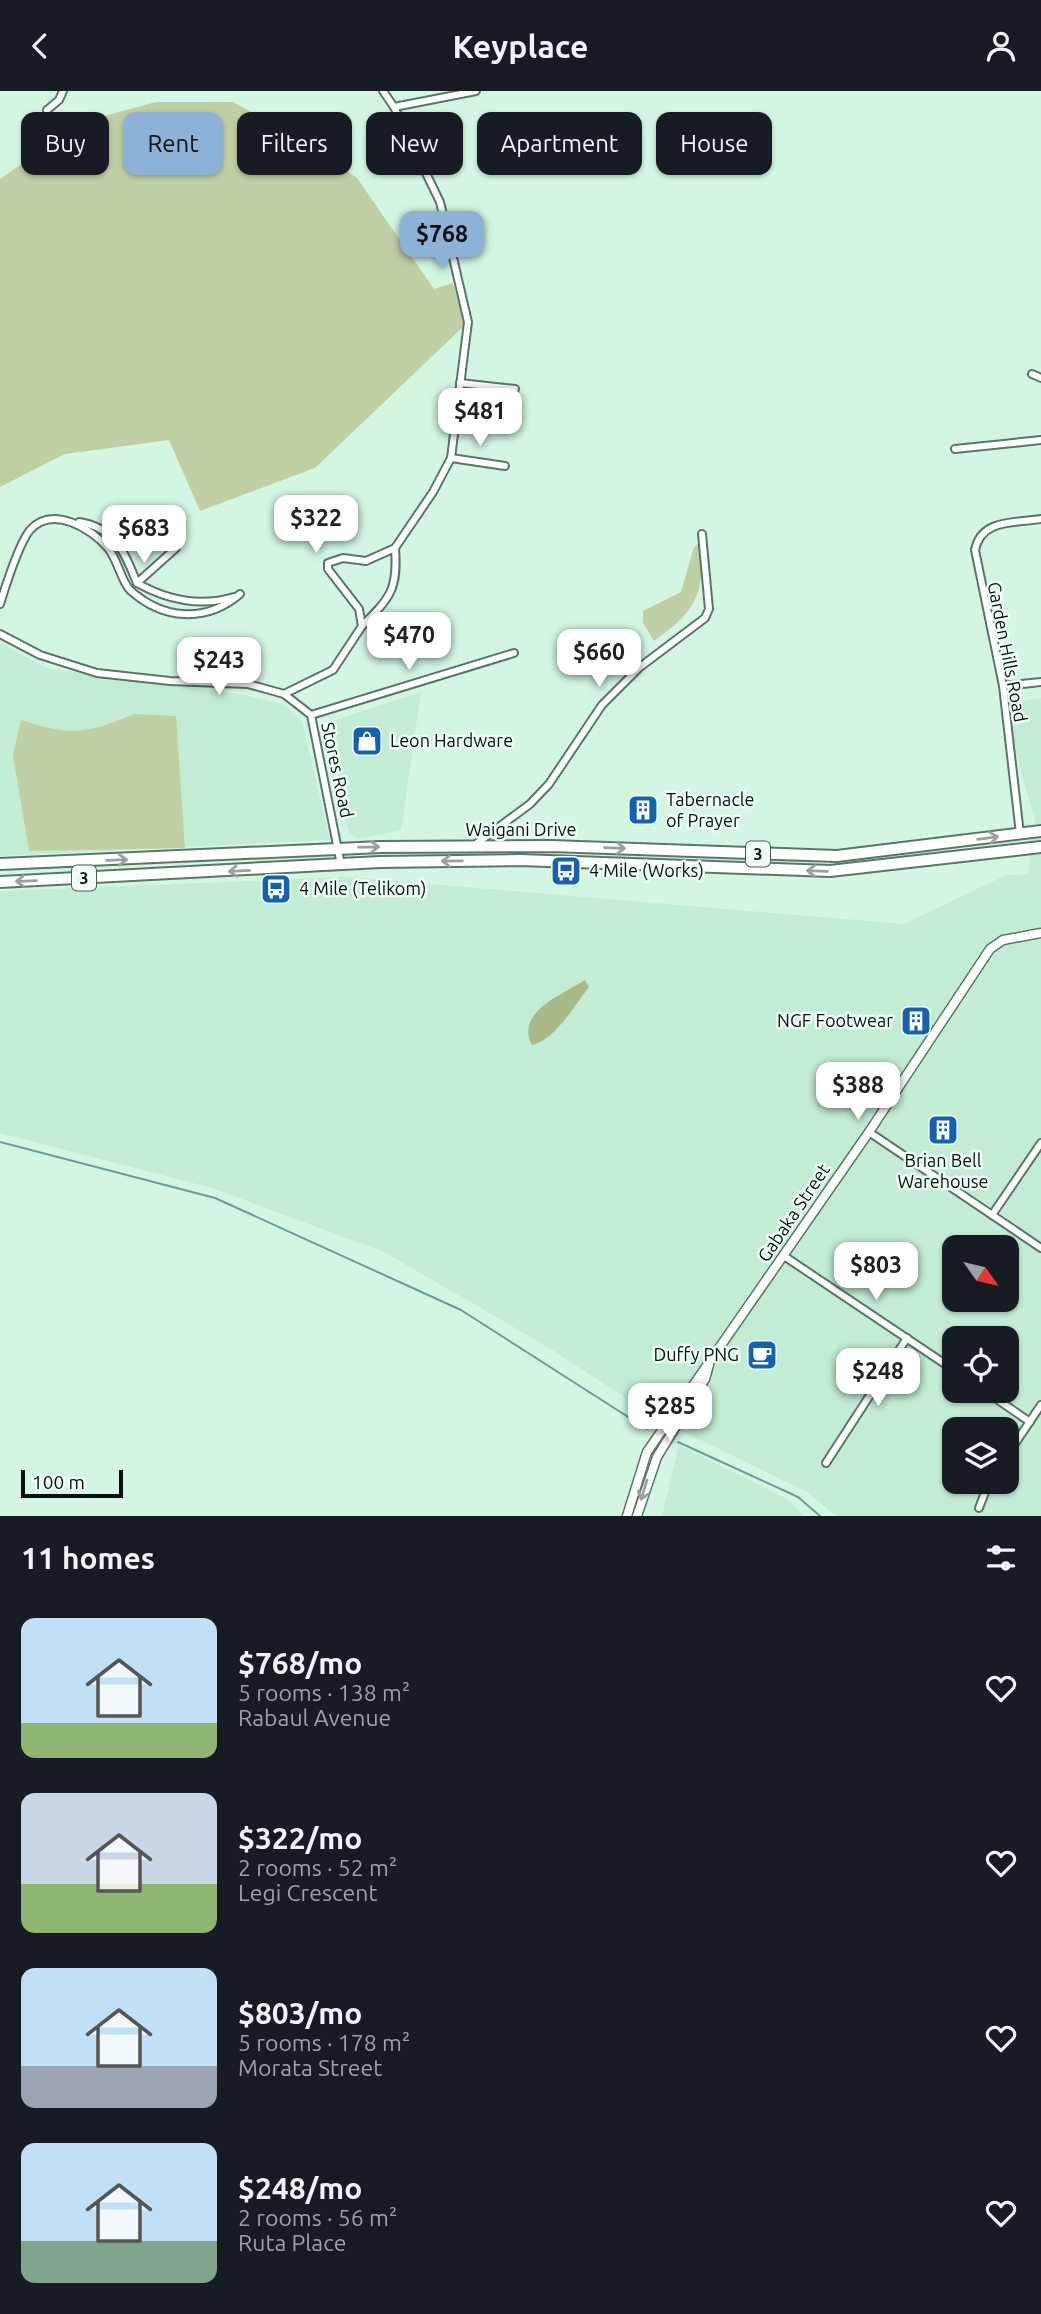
<!DOCTYPE html>
<html lang="en">
<head>
<meta charset="utf-8">
<style>
	:root { --surface:#171b24; --page:#20242c; --text:#f1f3f6; --muted:#9ea1a6; --accent:#8db2d7 }
	body { margin:0; font-family:Ubuntu,sans-serif; background:var(--page); color:var(--text); height:100vh; display:flex; flex-direction:column; font-size:26px; white-space:nowrap }
	* { box-sizing:border-box; margin:0 }
	p { font-size:23px; color:var(--muted) }
	.icon { flex:none; width:38px; height:38px; fill:none; stroke:currentColor; stroke-width:2; stroke-linecap:round; stroke-linejoin:round }
	.map { position:relative; height:1425px; overflow:hidden }
	.panel { display:flex; flex-direction:column; background:var(--surface); flex:1 }
	.panel>* { flex:none }
	.hud { position:absolute; left:21px; top:21px; width:999px; height:63px; display:flex; gap:14px }
	.needle { width:46px; rotate:124deg }
	.fabs { position:absolute; left:942px; top:1144px; display:grid; gap:14px }
	.fabs a { display:grid; place-items:center; width:77px; height:77px; border-radius:14px; background:var(--surface); box-shadow:0 2px 5px #0004; font-size:35px }
	.scale { position:absolute; left:21px; bottom:18px; width:102px; box-sizing:border-box; padding-left:7px; border:4px solid #06120b; border-top:0; font-size:19px; line-height:24px; white-space:nowrap; color:#06120b; -webkit-text-stroke:5px #effef5; paint-order:stroke }
	.price { position:absolute; translate:-50% -60px; padding:0 16px; border-radius:14px; background:#fff; color:#222; font-size:23px; line-height:46px; filter:drop-shadow(0 2px 4px #0008) }
	.price::after { content:''; position:absolute; left:50%; top:42px; width:21px; height:16px; margin-left:-10px; background:inherit; clip-path:polygon(0 0,100% 0,50% 100%) }
	.price.current { background:var(--accent); color:#111 }
	ul { padding:0; list-style:none }
	li { display:flex; align-items:center; gap:21px; height:175px; padding:0 21px }
	li span { display:grid; place-items:center; flex:none; width:196px; height:140px; border-radius:14px; color:#555 }
	li>.icon { margin-inline-start:auto }
	span .icon { width:84px; height:84px; fill:#fffc; stroke-width:1 }
	li b { font-size:30px }
	h2 { display:flex; justify-content:space-between; align-items:center; height:84px; padding:0 21px; font-size:30px }
	.chip { padding:0 24px; border-radius:14px; background:var(--surface); box-shadow:0 2px 5px #0004; font-size:24px; line-height:63px }
	.chip.current { background:var(--accent); color:#111 }
	header { display:flex; justify-content:space-between; align-items:center; height:91px; padding:0 21px; background:var(--surface); font-size:32px; font-weight:600 }
	.map>svg:first-child { display:block }
</style>
</head>
<body>
<header><svg class="icon" aria-label="back" viewBox="0 0 24 24"><path d="M15 5l-7 7 7 7"/></svg>Keyplace<svg class="icon" aria-label="person" viewBox="0 0 24 24"><circle cx="12" cy="8" r="4"/><path d="M4 21q1-7 8-7t8 7"/></svg></header>
<div class="map">
<svg width="1041" height="1425" viewBox="0 0 1041 1425">
	<rect width="100%" height="100%" fill="#d3f6e2"/>
	<g fill="#c2edd4" fill-rule="evenodd">
		<polygon points="0,552 49,578 246,604 284,614 302,631 330,749 0,765"/>
		<polygon points="421,601 401,739 358,748 348,740 329,631"/>
		<path d="M1041 607V1425H836L807 1401 658 1328 546 1255 384 1161 212 1097 0 1042V800L348 786 904 833 1006 784 1028 783 1035 730 1002 614ZM954 1157H1006V1209H954ZM954 1248H1006V1300H954ZM954 1339H1006V1391H954Z"/>
		<polygon points="679,1354 789,1409 804,1425 662,1425"/>
	</g>
	<g fill="#c0cea4">
		<polygon points="156,11 233,11 297,46 357,87 434,198 453,192 465,234 315,377 200,420 169,349 65,363 0,396 0,88 40,60 104,25"/>
		<path d="M699 452C702 458 701 466 701 474 703 512 683 529 654 550L643 532V520L681 501 694 456Z"/>
		<path d="M134 623 176 625 185 757 29 760 13 664 21 629C72 645 86 643 134 623Z"/>
	</g>
	<path fill="#a9b986" d="M585 889 589 896C575 914 555 949 532 954 514 921 564 903 585 889Z"/>
	<g fill="none" stroke-linecap="round" stroke-linejoin="round">
		<g stroke="#679d9c" stroke-width="2">
			<polyline points="0,1051 215,1107 461,1219 647,1338"/>
			<polyline points="678,1351 798,1406 820,1425"/>
		</g>
		<g stroke="#587866" stroke-width="10">
			<g id="minor">
				<polyline points="394,16 476,0"/>
				<polyline points="47,19 59,9 63,0"/>
				<polyline points="1032,283 1041,287"/>
				<polyline points="460,292 515,298"/>
				<polyline points="955,358 1041,349"/>
				<polyline points="451,367 505,375"/>
				<path d="M79 431C116 437 124 461 137 492 167 509 201 516 234 506"/>
				<polyline points="137,492 176,457"/>
				<path d="M0 513C6 494 18 454 30 439 52 414 91 437 108 457 118 469 121 490 130 499 163 529 206 532 240 503"/>
				<path d="M362 535C391 506 398 498 395 457"/>
				<polyline points="0,543 40,564 97,582 170,590 248,593 284,603 311,624 341,774"/>
				<polyline points="1003,595 1041,591"/>
				<polyline points="284,603 333,579 362,535 359,518 328,478 328,472 343,467 366,470 395,457 433,401 451,367 468,231 440,111 394,16 383,0"/>
				<polyline points="311,624 514,562"/>
				<path d="M1020 743 1003 595 975 459C981 428 1014 432 1041 428"/>
				<polyline points="476,753 530,713 549,693 602,614 640,576 705,527 709,518 702,443"/>
				<polyline points="869,1041 1041,1157"/>
				<polyline points="992,1124 1041,1052"/>
				<polyline points="784,1165 954,1279"/>
				<polyline points="985,1300 1030,1331"/>
				<polyline points="1006,1366 1041,1314"/>
				<polyline points="826,1372 907,1247"/>
				<polyline points="979,1417 989,1391"/>
			</g>
		</g>
		<g stroke="#587866" stroke-width="11">
			<g id="tertiary">
				<polyline points="627,1425 647,1361 869,1041 990,858 1003,849 1041,842"/>
				<polyline points="637,1425 657,1366 705,1288 709,1274"/>
			</g>
		</g>
		<g stroke="#587866" stroke-width="14">
			<g id="trunk">
				<polyline points="0,773 381,756 551,755 837,765 1041,740"/>
				<polyline points="0,791 380,771 520,769 830,780 1041,756"/>
			</g>
		</g>
		<use href="#minor" stroke="#fff" stroke-width="6"/>
		<use href="#tertiary" stroke="#fff" stroke-width="8"/>
		<use href="#trunk" stroke="#fff" stroke-width="10"/>
	</g>
	<defs><path id="oneway-shaft" d="M-6 0H5M1.5-3L5.5 0L1.5 3" fill="none" stroke-width="1.6" stroke-linecap="round" stroke-linejoin="round" transform="scale(1.75)"/></defs>
	<g stroke="#9ba09d">
		<use href="#oneway-shaft" transform="translate(988 747) rotate(-8)"/>
		<use href="#oneway-shaft" transform="translate(369 756) rotate(-1)"/>
		<use href="#oneway-shaft" transform="translate(615 757) rotate(2)"/>
		<use href="#oneway-shaft" transform="translate(117 769) rotate(-2)"/>
		<use href="#oneway-shaft" transform="translate(452 770) rotate(179)"/>
		<use href="#oneway-shaft" transform="translate(239 780) rotate(177)"/>
		<use href="#oneway-shaft" transform="translate(817 780) rotate(-178)"/>
		<use href="#oneway-shaft" transform="translate(26 790) rotate(178)"/>
		<use href="#oneway-shaft" transform="translate(644 1399) rotate(107)"/>
	</g>
	<defs>
		<g id="shop-square" transform="scale(1.575)"><rect x="-9" y="-9" width="18" height="18" rx="4" fill="#1362b1" stroke="#effef5"/><path d="M-5-2.5h2.3a2.7 3.5 0 0 1 5.4 0H5L5.5 6h-11ZM-1.5-2.5h3a1.5 2.3 0 0 0-3 0Z" fill="#fff"/></g>
		<g id="building-square" transform="scale(1.575)"><rect x="-9" y="-9" width="18" height="18" rx="4" fill="#1362b1" stroke="#effef5"/><path d="M-4-6H4V6H1V3H-1V6H-4ZM-2.5-4.3h1.7v1.8h-1.7ZM.8-4.3h1.7v1.8H.8ZM-2.5-1h1.7V.8h-1.7ZM.8-1h1.7V.8H.8Z" fill="#fff"/></g>
		<g id="bus-square" transform="scale(1.575)"><rect x="-9" y="-9" width="18" height="18" rx="4" fill="#1362b1" stroke="#effef5"/><path d="M-5-6H5V4H4V6H2V4H-2V6H-4V4H-5ZM-3.5-4V0h7V-4ZM-3.5 1.2v1.5H-2V1.2ZM2 1.2v1.5H3.5V1.2Z" fill="#fff"/></g>
		<g id="cafe-square" transform="scale(1.575)"><rect x="-9" y="-9" width="18" height="18" rx="4" fill="#1362b1" stroke="#effef5"/><path d="M-5.5-4.5H6V0H3Q3 3.5 0 3.5H-2.5Q-5.5 3.5-5.5 0ZM3-3.2v2h1.7v-2ZM-6 4.5H4V6H-6Z" fill="#fff"/></g>
	</defs>
	<g fill-rule="evenodd">
		<use href="#shop-square" x="367" y="650"/>
		<use href="#building-square" x="643" y="719"/>
		<use href="#bus-square" x="566" y="780"/>
		<use href="#bus-square" x="276" y="798"/>
		<use href="#building-square" x="916" y="930"/>
		<use href="#building-square" x="943" y="1039"/>
		<use href="#cafe-square" x="762" y="1264"/>
	</g>
	<g text-anchor="middle" stroke-width="5" stroke-linejoin="round" paint-order="stroke">
		<g fill="#effef5" stroke="#4c5951" stroke-width="2">
			<rect x="746" y="750.5" width="24" height="25" rx="5"/>
			<rect x="72" y="774.5" width="24" height="25" rx="5"/>
		</g>
		<g font-size="16" font-weight="bold" fill="#06120b">
			<text x="758" y="769">3</text>
			<text x="84" y="793">3</text>
		</g>
		<g font-size="18" fill="#06120b" stroke="#effef5">
			<text transform="translate(1007 561) rotate(79)" y="6">Garden Hills Road</text>
			<text transform="translate(337 679) rotate(78)" y="6">Stores Road</text>
			<text x="521" y="745">Waigani Drive</text>
			<text transform="translate(794 1122) rotate(-56)" y="6">Gabaka Street</text>
		</g>
		<g font-size="18" fill="#06120b" stroke="#effef5" text-anchor="start">
			<text x="390" y="656">Leon Hardware</text>
			<text x="666" y="715">Tabernacle<tspan x="666" dy="21">of Prayer</tspan></text>
			<text x="589" y="786">4 Mile (Works)</text>
			<text x="299" y="804">4 Mile (Telikom)</text>
			<text x="893" y="936" text-anchor="end">NGF Footwear</text>
			<text x="943" y="1076" text-anchor="middle">Brian Bell<tspan x="943" dy="21">Warehouse</tspan></text>
			<text x="739" y="1270" text-anchor="end">Duffy PNG</text>
		</g>
	</g>
</svg>
<div class="fabs">
<a><svg class="needle" viewBox="-14 -14 28 28"><path d="M0-13l5 13h-10z" fill="#e53935"/><path d="M0 13l5-13h-10z" fill="#9ea1a6"/></svg></a>
<a><svg class="icon" aria-label="locate" viewBox="0 0 24 24"><circle cx="12" cy="12" r="6"/><path d="M12 2v4M12 18v4M2 12h4M18 12h4"/></svg></a>
<a><svg class="icon" aria-label="layers" viewBox="0 0 24 24"><path d="M12 4l9 5-9 5-9-5zM3 14l9 5 9-5"/></svg></a>
</div>
<div class="scale">100 m</div>
<b class="price current" style="left:442px;top:180px">$768</b>
<b class="price" style="left:480px;top:357px">$481</b>
<b class="price" style="left:316px;top:464px">$322</b>
<b class="price" style="left:144px;top:474px">$683</b>
<b class="price" style="left:409px;top:581px">$470</b>
<b class="price" style="left:599px;top:598px">$660</b>
<b class="price" style="left:219px;top:606px">$243</b>
<b class="price" style="left:858px;top:1031px">$388</b>
<b class="price" style="left:876px;top:1211px">$803</b>
<b class="price" style="left:878px;top:1317px">$248</b>
<b class="price" style="left:670px;top:1352px">$285</b>
<div class="hud">
<a class="chip">Buy</a>
<a class="chip current">Rent</a>
<a class="chip">Filters</a>
<a class="chip">New</a>
<a class="chip">Apartment</a>
<a class="chip">House</a>
</div>
</div>
<section class="panel">
<h2>11 homes<svg class="icon" aria-label="filters" viewBox="0 0 24 24"><path d="M4 7h16M4 17h16"/><circle cx="9" cy="7" r="2"/><circle cx="15" cy="17" r="2"/></svg></h2>
<ul>
<li><span style="background:linear-gradient(#bfe0f5 75%,#8fb573 0)"><svg class="icon" aria-label="home" viewBox="0 0 24 24"><path d="M3 11l9-7 9 7M6 9v11h12V9"/></svg></span><div><b>$768/mo</b><p>5 rooms · 138 m²</p><p>Rabaul Avenue</p></div><svg class="icon" aria-label="heart" viewBox="0 0 24 24"><path d="M12 20l-8-8c-3-5 5-10 8-4 3-6 11-1 8 4z"/></svg></li>
<li><span style="background:linear-gradient(#c9d6e8 65%,#8fb573 0)"><svg class="icon" aria-label="home" viewBox="0 0 24 24"><path d="M3 11l9-7 9 7M6 9v11h12V9"/></svg></span><div><b>$322/mo</b><p>2 rooms · 52 m²</p><p>Legi Crescent</p></div><svg class="icon" aria-label="heart" viewBox="0 0 24 24"><path d="M12 20l-8-8c-3-5 5-10 8-4 3-6 11-1 8 4z"/></svg></li>
<li><span style="background:linear-gradient(#bfe0f5 70%,#9aa5b1 0)"><svg class="icon" aria-label="home" viewBox="0 0 24 24"><path d="M3 11l9-7 9 7M6 9v11h12V9"/></svg></span><div><b>$803/mo</b><p>5 rooms · 178 m²</p><p>Morata Street</p></div><svg class="icon" aria-label="heart" viewBox="0 0 24 24"><path d="M12 20l-8-8c-3-5 5-10 8-4 3-6 11-1 8 4z"/></svg></li>
<li><span style="background:linear-gradient(#bfe0f5 70%,#7fa58c 0)"><svg class="icon" aria-label="home" viewBox="0 0 24 24"><path d="M3 11l9-7 9 7M6 9v11h12V9"/></svg></span><div><b>$248/mo</b><p>2 rooms · 56 m²</p><p>Ruta Place</p></div><svg class="icon" aria-label="heart" viewBox="0 0 24 24"><path d="M12 20l-8-8c-3-5 5-10 8-4 3-6 11-1 8 4z"/></svg></li>
</ul>
</section>
</body>
</html>
